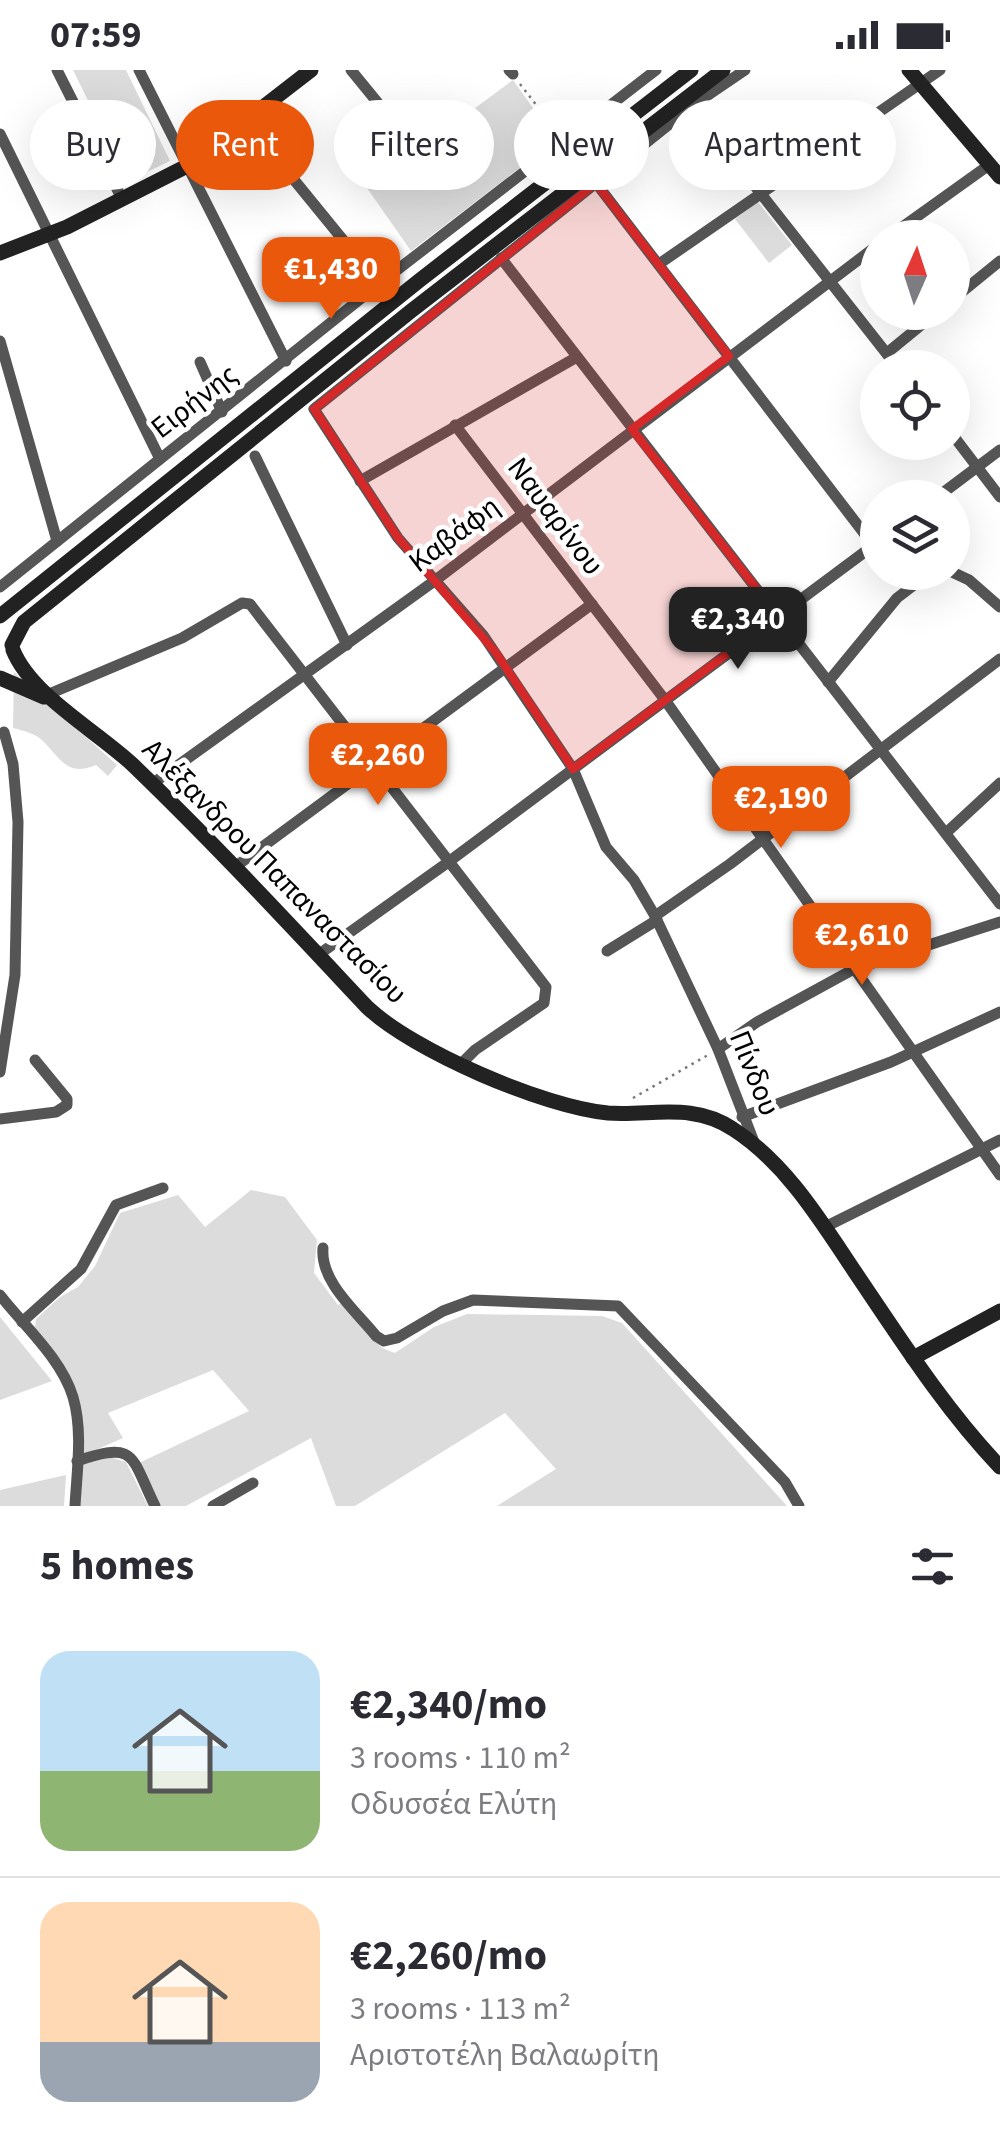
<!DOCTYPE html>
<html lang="en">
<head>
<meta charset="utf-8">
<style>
	:root { --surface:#fff; --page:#f7f7f7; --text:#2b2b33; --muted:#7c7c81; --line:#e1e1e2; --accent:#ea580c }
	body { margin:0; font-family:"Source Sans 3",sans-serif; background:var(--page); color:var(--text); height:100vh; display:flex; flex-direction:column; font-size:38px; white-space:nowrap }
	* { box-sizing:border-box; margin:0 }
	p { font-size:32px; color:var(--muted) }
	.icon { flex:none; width:55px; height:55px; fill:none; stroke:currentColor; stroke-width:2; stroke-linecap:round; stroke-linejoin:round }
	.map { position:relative; height:1436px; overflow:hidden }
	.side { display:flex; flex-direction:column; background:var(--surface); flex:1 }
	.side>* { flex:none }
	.banner { position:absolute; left:30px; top:30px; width:940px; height:90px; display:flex; gap:20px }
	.needle { width:65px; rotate:3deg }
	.tools { position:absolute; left:860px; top:150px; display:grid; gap:20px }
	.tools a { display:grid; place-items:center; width:110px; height:110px; border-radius:50%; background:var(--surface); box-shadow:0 10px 40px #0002; font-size:50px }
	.price { position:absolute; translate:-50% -85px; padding:0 22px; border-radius:20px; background:var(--accent); color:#fff; font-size:32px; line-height:65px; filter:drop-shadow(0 2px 5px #0008) }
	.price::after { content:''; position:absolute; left:50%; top:60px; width:30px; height:22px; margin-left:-15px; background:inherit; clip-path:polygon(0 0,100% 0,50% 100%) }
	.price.current { background:#222; color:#fff }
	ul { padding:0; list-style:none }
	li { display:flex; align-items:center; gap:30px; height:250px; padding:0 40px }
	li+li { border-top:2px solid var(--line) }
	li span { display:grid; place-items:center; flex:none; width:280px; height:200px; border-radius:30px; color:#555 }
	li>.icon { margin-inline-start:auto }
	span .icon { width:120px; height:120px; fill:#fffc; stroke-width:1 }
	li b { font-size:42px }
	h2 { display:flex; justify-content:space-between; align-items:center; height:120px; padding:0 40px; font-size:42px }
	.chip { padding:0 35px; border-radius:45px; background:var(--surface); box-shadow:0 10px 40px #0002; font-size:35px; line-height:90px }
	.chip.current { background:var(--accent); color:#fff }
	.status { display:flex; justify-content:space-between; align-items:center; height:70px; padding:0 50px; background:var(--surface); direction:ltr }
	.status svg { height:28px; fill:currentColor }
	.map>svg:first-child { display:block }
</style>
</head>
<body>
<div class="status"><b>07:59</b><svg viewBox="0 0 49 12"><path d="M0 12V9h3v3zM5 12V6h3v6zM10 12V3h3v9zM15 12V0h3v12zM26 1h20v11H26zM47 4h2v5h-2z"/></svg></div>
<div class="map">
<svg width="1000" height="1436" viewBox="0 0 1000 1436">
	<rect width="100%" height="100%" fill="#fff"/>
	<g fill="#dcdcdc">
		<polygon points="73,0 126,0 170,91 128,111"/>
		<polygon points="513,10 556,70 411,181 367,118"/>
		<polygon points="758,132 792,175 769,193 735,149"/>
		<path d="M14 602 117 695 108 706 96 695C67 707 61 689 43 671 35 663 24 661 13 658Z"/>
		<path d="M251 1120 285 1127 317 1170 314 1203 338 1235 343 1232 382 1278 395 1283 434 1257 467 1244 602 1246 622 1253 787 1436H497L556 1399 505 1343 355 1436H336L311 1368 186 1436H157L139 1393 249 1341 213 1300 108 1343 123 1368 82 1386C84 1322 71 1308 35 1258L36 1249 60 1227 78 1217 95 1196 120 1143 178 1125 205 1157Z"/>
		<polygon points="0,1247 52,1311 0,1330"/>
		<polygon points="110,1387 126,1392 148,1436 79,1436 81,1395"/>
		<polygon points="66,1405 64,1436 0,1436 0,1420"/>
	</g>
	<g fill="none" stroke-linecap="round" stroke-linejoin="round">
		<g stroke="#777" stroke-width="2.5" stroke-dasharray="2.5 5" stroke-linecap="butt">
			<polyline points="520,14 558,63"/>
			<polyline points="633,1028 708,985"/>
		</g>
		<g stroke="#555" stroke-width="11">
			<polyline points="57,0 122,129"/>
			<polyline points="139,0 286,291"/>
			<polyline points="351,0 409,71"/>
			<polyline points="509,0 513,4"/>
			<polyline points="745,0 692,36 314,339 398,468 483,565 573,699 606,777 634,810 655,846 718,979 754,1072"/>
			<polyline points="692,36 898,298"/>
			<polyline points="246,51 379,214"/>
			<polyline points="0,64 160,389"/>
			<polyline points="596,113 873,475"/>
			<polyline points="887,168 989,95"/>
			<polyline points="501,188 1000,834"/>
			<polyline points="659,194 940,0"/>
			<polyline points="952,230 1000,191"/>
			<polyline points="0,271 57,471"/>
			<polyline points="887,283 937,242"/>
			<polyline points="200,292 222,342"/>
			<polyline points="455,355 665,630 1000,1105"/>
			<polyline points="952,364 1000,427"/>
			<polyline points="255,386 347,575"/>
			<polyline points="360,411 577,287"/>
			<polyline points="936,428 1000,380"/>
			<polyline points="952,502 969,510 1000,537"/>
			<polyline points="0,517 379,214 656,0"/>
			<polyline points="828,612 897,528 931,502"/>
			<polyline points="49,624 182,568 242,533 250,534 546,917 544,933 475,980 460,995"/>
			<polyline points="152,714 433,512 878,175"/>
			<polyline points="947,762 1000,713"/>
			<polyline points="235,797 592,534"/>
			<polyline points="655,846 730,794 1000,589"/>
			<polyline points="607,881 657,850"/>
			<polyline points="318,885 447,793 878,472"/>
			<polyline points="718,979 757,952 854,899 1000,852"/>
			<polyline points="0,1002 15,905 18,752 13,694 4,662"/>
			<polyline points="742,1047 891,992 1000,942"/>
			<polyline points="0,1049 56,1042 67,1035 67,1029 35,990"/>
			<polyline points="825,1157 1000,1070"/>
			<path d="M323 1178C320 1212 357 1242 376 1266L384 1271 397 1268 443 1241 473 1230 618 1236 785 1412 799 1436"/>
			<path d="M0 1225C24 1256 61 1288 73 1327 83 1361 77 1400 75 1436"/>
			<polyline points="22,1252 81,1199 116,1135 163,1118"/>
			<path d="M77 1391C137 1371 130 1385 155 1436"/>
			<polyline points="213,1436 253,1413"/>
		</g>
		<g stroke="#222" stroke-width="15">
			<polyline points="909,0 1000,107"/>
			<polyline points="0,183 67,157 187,96 311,0"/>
			<polyline points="0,546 420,210 691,0"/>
			<polyline points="12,575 24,552 411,241 723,0"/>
			<path d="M13 580C31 625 97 661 133 695 214 773 290 855 367 937 413 981 544 1037 608 1043 652 1046 693 1032 733 1059 786 1093 821 1151 855 1202 901 1270 944 1338 1000 1397"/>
			<polyline points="0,608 44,627"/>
			<polyline points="913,1288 1000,1241"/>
		</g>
	</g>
	<path fill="#d62828" fill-opacity="0.2" stroke="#d62828" stroke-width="8" stroke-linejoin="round" d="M596 113 729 286 632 359 778 546 573 699 496 583 398 468 314 339Z"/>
	<g text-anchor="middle" stroke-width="9" stroke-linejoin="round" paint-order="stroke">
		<g font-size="30" fill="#000" stroke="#fff">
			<text transform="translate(194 331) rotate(-38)" y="10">Ειρήνης</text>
			<text transform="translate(556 446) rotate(53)" y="10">Ναυαρίνου</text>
			<text transform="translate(454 464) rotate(-37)" y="10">Καβάφη</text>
			<text transform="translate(275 801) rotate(45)" y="10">Αλέξανδρου Παπαναστασίου</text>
			<text transform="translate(755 1003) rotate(68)" y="10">Πίνδου</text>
		</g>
	</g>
</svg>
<div class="tools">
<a><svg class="needle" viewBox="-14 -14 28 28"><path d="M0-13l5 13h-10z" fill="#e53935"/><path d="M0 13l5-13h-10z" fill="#7c7c81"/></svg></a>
<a><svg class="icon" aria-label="locate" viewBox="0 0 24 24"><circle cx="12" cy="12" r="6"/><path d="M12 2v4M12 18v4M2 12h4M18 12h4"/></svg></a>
<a><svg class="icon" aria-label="layers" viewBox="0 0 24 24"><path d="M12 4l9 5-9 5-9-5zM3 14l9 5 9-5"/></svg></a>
</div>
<b class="price" style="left:331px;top:252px">€1,430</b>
<b class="price current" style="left:738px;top:602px">€2,340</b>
<b class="price" style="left:378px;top:738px">€2,260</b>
<b class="price" style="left:781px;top:781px">€2,190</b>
<b class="price" style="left:862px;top:918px">€2,610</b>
<div class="banner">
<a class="chip">Buy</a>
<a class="chip current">Rent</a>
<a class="chip">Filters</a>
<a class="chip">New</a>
<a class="chip">Apartment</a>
</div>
</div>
<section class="side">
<h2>5 homes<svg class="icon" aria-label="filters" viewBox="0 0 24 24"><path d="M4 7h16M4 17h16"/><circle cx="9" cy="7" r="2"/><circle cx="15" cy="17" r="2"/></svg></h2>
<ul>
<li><span style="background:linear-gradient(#bfe0f5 60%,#8fb573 0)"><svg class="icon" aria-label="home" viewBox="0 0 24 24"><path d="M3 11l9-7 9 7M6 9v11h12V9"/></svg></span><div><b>€2,340/mo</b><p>3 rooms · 110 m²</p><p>Οδυσσέα Ελύτη</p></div></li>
<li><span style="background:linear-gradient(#ffd9b3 70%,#9aa5b1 0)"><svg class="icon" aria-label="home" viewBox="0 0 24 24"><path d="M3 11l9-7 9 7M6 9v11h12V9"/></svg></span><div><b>€2,260/mo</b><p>3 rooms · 113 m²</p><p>Αριστοτέλη Βαλαωρίτη</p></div></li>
</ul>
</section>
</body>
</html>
